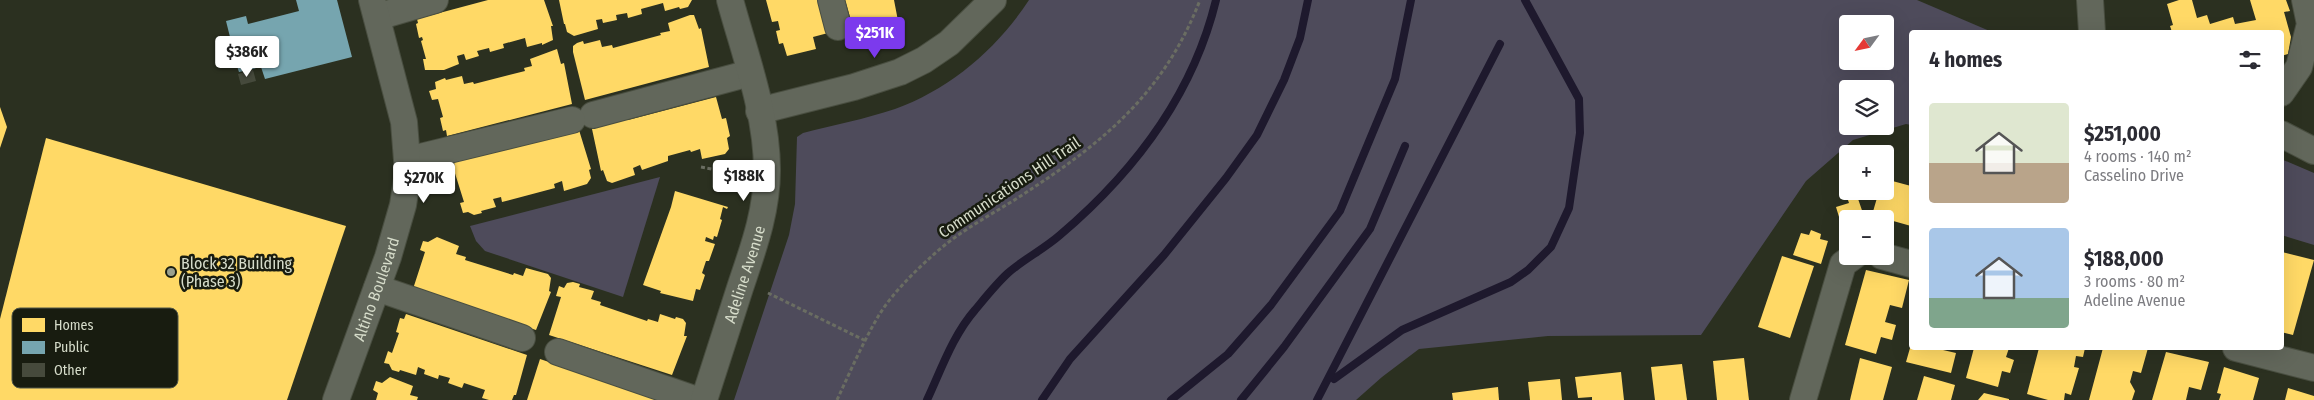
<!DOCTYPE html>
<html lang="en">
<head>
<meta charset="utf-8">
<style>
	:root { --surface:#fff; --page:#f7f7f7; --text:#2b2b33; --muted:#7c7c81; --accent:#7c3aed }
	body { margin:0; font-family:"Fira Sans Condensed",sans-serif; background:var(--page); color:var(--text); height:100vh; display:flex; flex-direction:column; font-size:19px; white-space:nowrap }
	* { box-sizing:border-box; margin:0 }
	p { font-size:16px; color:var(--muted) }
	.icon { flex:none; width:28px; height:28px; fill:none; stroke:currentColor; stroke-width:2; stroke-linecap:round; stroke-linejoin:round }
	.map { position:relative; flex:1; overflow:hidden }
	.side { position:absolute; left:1909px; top:30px; width:375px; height:320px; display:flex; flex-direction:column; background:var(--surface); border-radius:5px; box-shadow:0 5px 20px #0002 }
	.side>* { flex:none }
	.needle { width:32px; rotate:237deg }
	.tools { position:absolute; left:1839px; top:15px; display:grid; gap:10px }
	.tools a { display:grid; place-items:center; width:55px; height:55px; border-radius:5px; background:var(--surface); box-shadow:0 5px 20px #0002; font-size:25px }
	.price { position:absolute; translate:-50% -42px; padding:0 11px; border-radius:5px; background:#fff; color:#222; font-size:16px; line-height:32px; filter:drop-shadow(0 1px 2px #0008) }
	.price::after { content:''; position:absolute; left:50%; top:30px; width:15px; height:11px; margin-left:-8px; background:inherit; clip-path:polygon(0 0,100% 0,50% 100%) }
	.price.on { background:var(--accent); color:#fff }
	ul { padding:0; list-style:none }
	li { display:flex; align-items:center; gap:15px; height:125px; padding:0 20px }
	li span { display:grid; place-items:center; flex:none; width:140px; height:100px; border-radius:5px; color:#555 }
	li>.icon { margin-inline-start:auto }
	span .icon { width:60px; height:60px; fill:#fffc; stroke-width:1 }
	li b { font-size:21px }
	h2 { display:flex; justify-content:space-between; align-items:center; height:60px; padding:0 20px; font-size:21px }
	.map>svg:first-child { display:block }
</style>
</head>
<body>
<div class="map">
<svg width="2314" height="400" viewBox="0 0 2314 400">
	<rect width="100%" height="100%" fill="#2b3020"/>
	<g fill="#4e4b5b" fill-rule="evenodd">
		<path d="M1029 0H1917L1992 32H1911V125L1906 124 1853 140 1806 181 1701 335 1548 336 1419 349 1382 377 1356 400H734L789 235 795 204 797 137 803 133C834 125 865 119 895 109 950 89 997 49 1029 0ZM1848 24H1885V61H1848ZM1848 89H1885V126H1848Z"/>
		<polygon points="2281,159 2314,173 2314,245 2281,235"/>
		<polygon points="660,177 623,297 485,251 476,241 470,226"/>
	</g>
	<g fill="#ffd966">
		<polygon points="488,0 544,0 553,26 551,26 553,40 542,45 542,43 527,47 525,38 503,44 504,48 490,52 489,48 477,51 479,56 466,60 464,54 457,56 459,64 444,70 425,70 423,59 426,59 421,41 423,40 422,37 419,38 416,24 418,23 417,19"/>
		<polygon points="559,0 692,0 688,7 680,9 679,7 665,11 663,3 641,9 642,14 628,18 627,13 616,15 617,20 603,23 602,19 596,20 598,29 574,36 567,32 565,24 564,24"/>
		<polygon points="766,0 819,0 828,33 813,37 816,49 787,56 783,43 779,44 776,31 780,30 778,21 772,22"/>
		<polygon points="845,0 894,0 899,26 870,34 867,23 853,27"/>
		<polygon points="2179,0 2192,0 2197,18 2207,15 2210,24 2233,17 2235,24 2256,20 2250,0 2286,0 2290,11 2284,12 2291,37 2288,54 2281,56 2281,32 2172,32 2170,26 2173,25 2167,4"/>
		<polygon points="690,15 694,15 699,29 701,28 709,67 585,100 573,52 573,46 577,43 583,41 584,44 600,40 602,47 612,45 613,48 661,35 660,33 670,31 668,23"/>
		<polygon points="557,49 561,64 564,63 572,104 447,136 446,130 443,131 440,118 443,117 438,99 432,100 429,91 436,89 435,82 445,78 446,80 462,76 464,84 473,82 474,84 525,71 524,68 532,66 530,59"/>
		<polygon points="716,97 722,119 726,118 730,136 727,138 729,149 725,154 702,159 700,149 691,152 690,150 668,156 668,161 642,170 640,165 633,168 635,175 612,183 607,181 603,170 601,171 592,129 627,118 628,120"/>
		<polygon points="0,107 7,127 0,148"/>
		<polygon points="579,130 591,169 589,170 591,178 587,184 564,191 562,181 554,184 555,188 502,202 501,197 493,199 496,207 481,211 482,213 474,215 468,212 463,213 460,203 464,202 453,167 455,167 454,162"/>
		<polygon points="46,138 346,226 287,400 0,400 0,319"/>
		<polygon points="1885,179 1911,186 1911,226 1872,215 1879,191 1885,191"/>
		<polygon points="675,191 728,207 727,209 723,207 720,219 722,220 717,237 714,236 713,240 706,237 705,241 715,244 709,261 706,261 702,273 705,275 700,290 696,289 693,301 660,293 661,291 643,285 671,207"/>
		<polygon points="1856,193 1865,219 1848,219 1848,228 1843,230 1836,207 1849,203 1847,197"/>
		<polygon points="1811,230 1821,234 1820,239 1828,241 1821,264 1793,255 1801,233 1809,235"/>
		<polygon points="437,237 459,246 456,254 466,257 465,260 513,275 514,273 523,276 526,268 548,274 551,278 549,291 551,292 536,330 413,289 425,252 420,250 423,241 428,242"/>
		<polygon points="2282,252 2314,260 2293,335 2281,332"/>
		<polygon points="1782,256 1814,266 1790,338 1758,327"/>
		<polygon points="1866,270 1909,280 1902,308 1890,305 1885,322 1896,325 1892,340 1881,337 1876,354 1845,345"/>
		<polygon points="573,282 580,284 579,287 594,291 591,299 601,302 600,305 647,321 648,319 658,322 660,314 675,319 676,317 683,319 686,323 684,336 687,336 672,375 549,335 561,297 556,296 559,286 564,288 567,283"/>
		<polygon points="406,314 527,355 516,395 514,395 512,400 489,400 482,398 485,390 464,383 462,388 448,383 450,378 439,375 438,379 424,374 425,370 418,367 416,375 400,370 399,372 392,370 389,364 384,363 388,351 392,353 399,333 396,332 400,318 404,319"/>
		<polygon points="1910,348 1943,348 1943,350 1956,353 1951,373 1906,362"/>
		<polygon points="1974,348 2009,348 2006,357 2014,360 2010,373 2002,371 1998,387 1966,378"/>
		<polygon points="2039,348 2085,348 2083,357 2076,356 2074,367 2079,368 2071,395 2065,393 2064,400 2048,400 2027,394"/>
		<polygon points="2103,348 2148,348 2141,373 2133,371 2130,382 2135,391 2132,400 2089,400"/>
		<polygon points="2166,352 2209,362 2201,390 2189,387 2186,400 2152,400"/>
		<polygon points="1744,358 1749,400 1717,400 1713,361"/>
		<polygon points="1860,358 1892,367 1883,400 1850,400"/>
		<polygon points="540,359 662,400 527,400"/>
		<polygon points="1682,364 1687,400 1655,400 1651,367"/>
		<polygon points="2224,367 2259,378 2253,400 2219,400 2221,394 2217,393"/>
		<polygon points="1621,372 1624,400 1592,400 1592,397 1578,398 1575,377"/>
		<polygon points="1924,376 1955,385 1951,400 1917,400"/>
		<polygon points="390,377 413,386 410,395 418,397 417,400 376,400 378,393 373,390 376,381 382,383"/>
		<polygon points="1560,379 1562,400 1530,400 1528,382"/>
		<polygon points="1498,387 1499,400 1453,400 1452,393"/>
		<polygon points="2288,388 2314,396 2314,400 2285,400"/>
		<polygon points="1984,393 2009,399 2009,400 1978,400"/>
	</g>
	<polygon fill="#76a5af" points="296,0 337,0 352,57 265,79 261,67 239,72 236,63 228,66 224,52 233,49 226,21 246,16 248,24 299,11"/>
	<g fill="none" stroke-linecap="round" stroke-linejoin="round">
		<g stroke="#1e192d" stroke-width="8">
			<polyline points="1334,379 1402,330 1511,282 1528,270 1551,247 1569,208 1580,133 1579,99 1525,0"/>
			<path d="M927 400C941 370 953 335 975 310 985 298 996 284 1008 273 1024 259 1044 249 1060 235 1133 173 1193 95 1216 0"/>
			<polyline points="1042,400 1070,359 1164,255 1226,178 1257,135 1284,80 1300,38 1308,0"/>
			<polyline points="1171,400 1228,354 1271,305 1340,211 1395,79 1411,0"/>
			<polyline points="1241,400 1284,347 1370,229 1405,146"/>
			<polyline points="1317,400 1500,44"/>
		</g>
	</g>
	<polygon fill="#464a3c" points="253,70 256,81 241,85 238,74"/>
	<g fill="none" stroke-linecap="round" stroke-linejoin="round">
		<g stroke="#494e40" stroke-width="28">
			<g id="minor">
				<polyline points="831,0 838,27"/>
				<polyline points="2090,0 2092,32"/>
				<polyline points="377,17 435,0"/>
				<polyline points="2281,93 2299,67 2310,24 2305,0"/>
				<polyline points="759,111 854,87 900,72 924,60 949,43 993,0"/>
				<polyline points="593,115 750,73"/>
				<polyline points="2281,134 2314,151"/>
				<polyline points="408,160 572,120"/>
				<polyline points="1882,256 1911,264"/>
				<polyline points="377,288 522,338"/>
				<polyline points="2236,348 2314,368"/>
				<polyline points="558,352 697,400"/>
				<path id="s1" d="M336 400 388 257 403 205 408 173 404 122 372 0"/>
				<path id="s2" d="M704 400C716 363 728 325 740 288 753 249 767 212 767 170 767 113 745 55 730 0"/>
				<polyline points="1803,400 1843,264 1854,256"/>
			</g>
		</g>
		<g stroke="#6a6d62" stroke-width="3" stroke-dasharray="4 2.5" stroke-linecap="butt">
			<polyline points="701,167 739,174"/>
			<polyline points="768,293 866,341"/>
			<path d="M837 400C850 372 863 342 879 315 892 294 913 273 932 256 957 233 987 217 1016 199 1100 145 1163 96 1200 0"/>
		</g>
		<use href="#minor" stroke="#62675b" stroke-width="26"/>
	</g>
	<circle fill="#9aa08e" stroke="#181c10" stroke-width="2" cx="171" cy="272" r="5"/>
	<g text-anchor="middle" stroke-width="5" stroke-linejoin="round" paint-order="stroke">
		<g font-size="16" fill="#d6dcca" stroke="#181c10">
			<text transform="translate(1009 187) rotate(-34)" y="6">Communications Hill Trail</text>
			<text dy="6" stroke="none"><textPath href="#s2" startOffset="132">Adeline Avenue</textPath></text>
			<text dy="6" stroke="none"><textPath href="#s1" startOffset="118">Altino Boulevard</textPath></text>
		</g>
		<g font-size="16" fill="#d6dcca" stroke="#181c10" text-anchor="start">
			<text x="181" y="269">Block 32 Building<tspan x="181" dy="18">(Phase 3)</tspan></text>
		</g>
	</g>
	<rect x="12" y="308" width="166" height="80" rx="8" fill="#181c10" stroke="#515648" stroke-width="1"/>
	<rect x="22" y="318" width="23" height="14" fill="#ffd966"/>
	<rect x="22" y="341" width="23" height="13" fill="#76a5af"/>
	<rect x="22" y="363" width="23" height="14" fill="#464a3c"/>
	<g font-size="14" fill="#d6dcca">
		<text x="54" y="330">Homes</text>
		<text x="54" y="352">Public</text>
		<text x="54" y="375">Other</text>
	</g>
</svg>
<div class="tools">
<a><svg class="needle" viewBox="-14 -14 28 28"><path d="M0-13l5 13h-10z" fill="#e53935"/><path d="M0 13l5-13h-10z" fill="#7c7c81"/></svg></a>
<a><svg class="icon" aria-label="layers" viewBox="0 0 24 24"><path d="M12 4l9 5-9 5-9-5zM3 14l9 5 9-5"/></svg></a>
<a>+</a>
<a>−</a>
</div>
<b class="price on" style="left:875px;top:59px">$251K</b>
<b class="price" style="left:247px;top:78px">$386K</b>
<b class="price" style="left:744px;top:202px">$188K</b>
<b class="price" style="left:424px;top:204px">$270K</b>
<section class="side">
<h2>4 homes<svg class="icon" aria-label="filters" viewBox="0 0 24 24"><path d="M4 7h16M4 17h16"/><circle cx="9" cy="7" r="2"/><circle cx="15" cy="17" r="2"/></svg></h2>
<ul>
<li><span style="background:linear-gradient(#dfe7d0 60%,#b9a48a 0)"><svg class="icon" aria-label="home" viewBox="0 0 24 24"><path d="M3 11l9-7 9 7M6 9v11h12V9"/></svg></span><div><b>$251,000</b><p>4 rooms · 140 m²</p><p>Casselino Drive</p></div></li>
<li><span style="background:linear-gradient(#a9c7e8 70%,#7fa58c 0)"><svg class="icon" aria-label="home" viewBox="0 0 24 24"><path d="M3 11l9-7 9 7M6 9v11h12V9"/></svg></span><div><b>$188,000</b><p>3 rooms · 80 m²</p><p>Adeline Avenue</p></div></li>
</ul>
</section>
</div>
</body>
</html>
